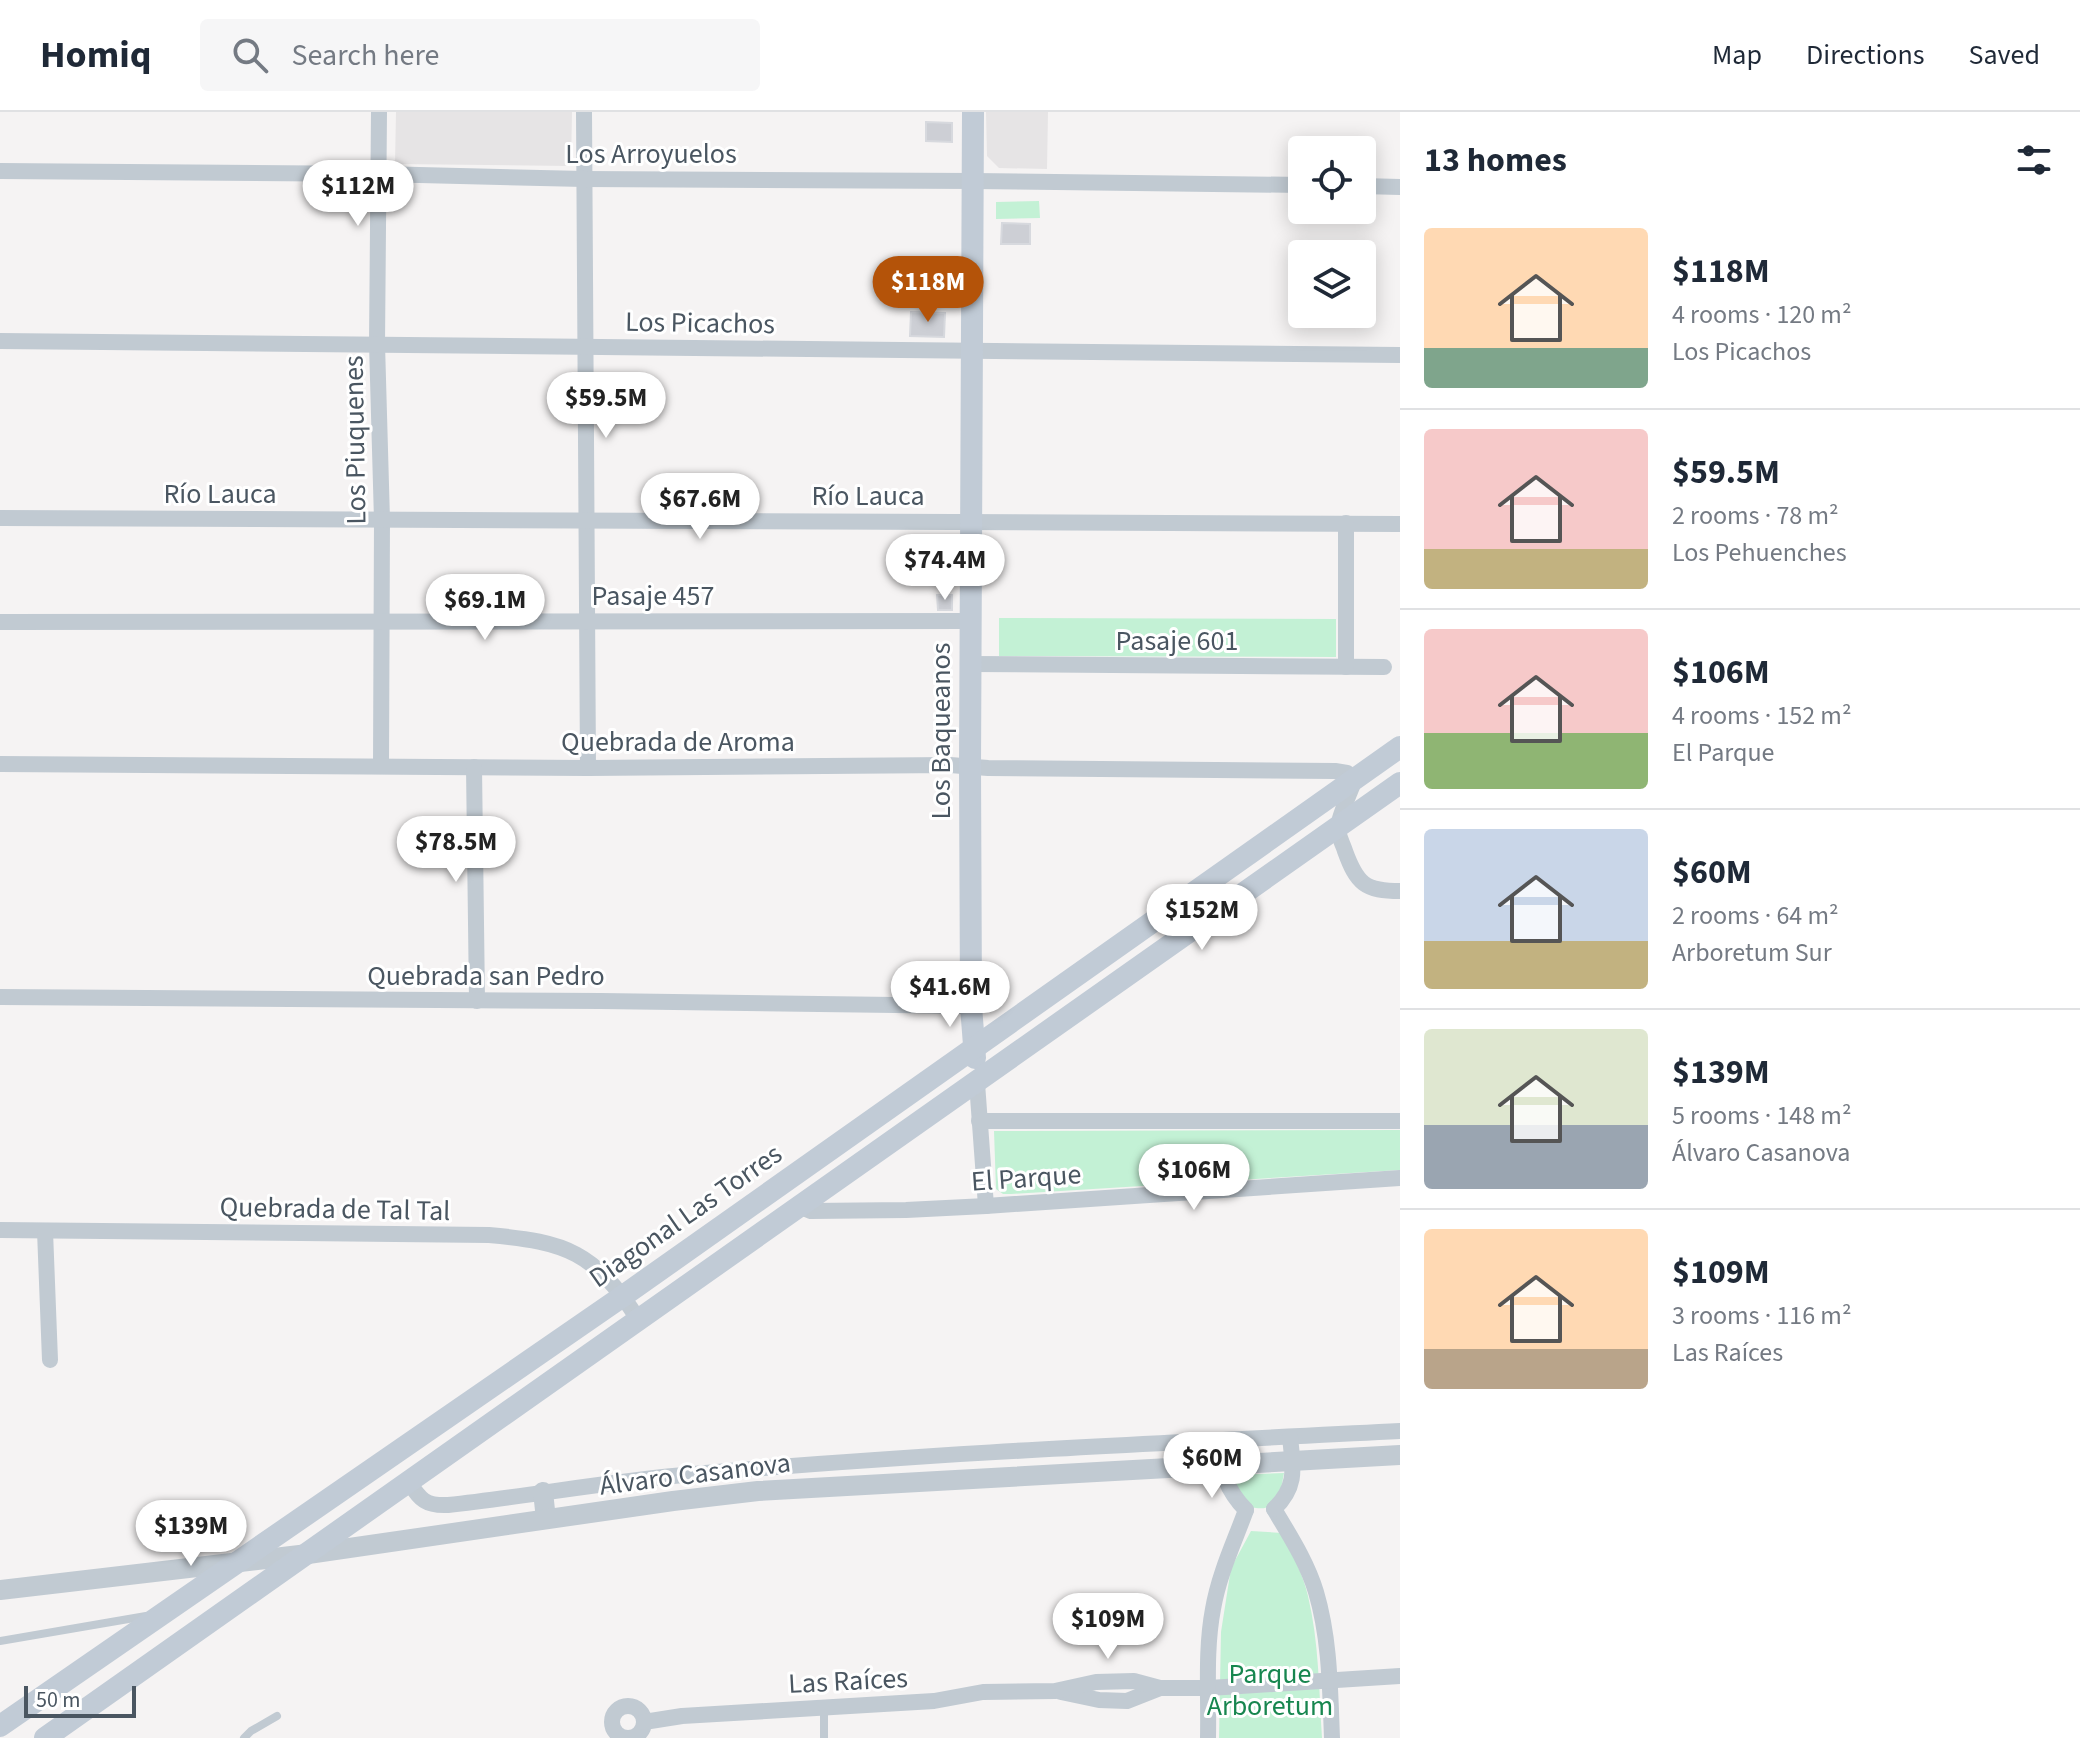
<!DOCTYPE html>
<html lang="en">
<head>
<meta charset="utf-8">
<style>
	:root { --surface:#fff; --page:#f6f6f7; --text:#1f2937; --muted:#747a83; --line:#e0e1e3; --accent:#b45309 }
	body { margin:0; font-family:"Source Sans 3",sans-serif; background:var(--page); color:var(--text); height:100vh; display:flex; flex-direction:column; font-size:30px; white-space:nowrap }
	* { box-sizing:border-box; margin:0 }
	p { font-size:26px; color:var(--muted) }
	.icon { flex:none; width:44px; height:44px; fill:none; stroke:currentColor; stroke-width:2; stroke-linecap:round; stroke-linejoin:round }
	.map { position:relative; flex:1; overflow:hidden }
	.sheet { display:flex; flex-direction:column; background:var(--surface); width:680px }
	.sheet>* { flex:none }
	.fabs { position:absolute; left:1288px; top:24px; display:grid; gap:16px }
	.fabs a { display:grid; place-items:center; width:88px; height:88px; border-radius:8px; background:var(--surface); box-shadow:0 4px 20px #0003; font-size:40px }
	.scale { position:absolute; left:24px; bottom:20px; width:112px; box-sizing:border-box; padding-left:8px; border:4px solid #4a5661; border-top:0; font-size:22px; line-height:28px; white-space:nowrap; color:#4a5661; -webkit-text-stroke:6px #fff; paint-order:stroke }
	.price { position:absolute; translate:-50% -68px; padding:0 18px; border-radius:28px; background:#fff; color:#222; font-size:26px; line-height:52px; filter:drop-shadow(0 2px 4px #0008) }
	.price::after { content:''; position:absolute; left:50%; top:48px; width:24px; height:18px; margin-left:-12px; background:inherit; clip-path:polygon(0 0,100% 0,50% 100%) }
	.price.selected { background:var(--accent); color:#fff }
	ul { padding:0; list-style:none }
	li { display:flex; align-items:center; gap:24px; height:200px; padding:0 24px }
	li+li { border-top:2px solid var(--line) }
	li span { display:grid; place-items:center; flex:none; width:224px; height:160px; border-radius:8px; color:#555 }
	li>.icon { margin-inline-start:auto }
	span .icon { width:96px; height:96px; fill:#fffc; stroke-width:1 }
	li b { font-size:34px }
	h2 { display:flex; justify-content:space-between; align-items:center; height:96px; padding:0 24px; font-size:34px }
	header { display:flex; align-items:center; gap:48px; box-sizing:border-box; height:112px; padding:0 40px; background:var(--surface); border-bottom:2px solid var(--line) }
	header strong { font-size:38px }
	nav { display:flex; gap:44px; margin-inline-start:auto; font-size:28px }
	.search { width:560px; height:72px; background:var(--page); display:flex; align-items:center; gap:20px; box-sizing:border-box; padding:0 28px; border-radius:8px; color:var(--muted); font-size:30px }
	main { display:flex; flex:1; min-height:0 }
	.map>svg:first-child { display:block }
</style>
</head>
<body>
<header>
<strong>Homiq</strong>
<div class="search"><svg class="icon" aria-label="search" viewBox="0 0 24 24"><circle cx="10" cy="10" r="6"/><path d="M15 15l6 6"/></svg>Search here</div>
<nav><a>Map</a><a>Directions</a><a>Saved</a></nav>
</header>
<main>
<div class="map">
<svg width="1400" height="1626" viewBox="0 0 1400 1626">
	<rect width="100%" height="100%" fill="#f5f3f3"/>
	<g fill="#e6e4e5">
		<polygon points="396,0 572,0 571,54 395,52"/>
		<polygon points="986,0 1048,0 1047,57 999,56 987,44"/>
	</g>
	<g fill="#c3f1d5">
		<polygon points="1039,89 1040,106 996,107 996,90"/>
		<polygon points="999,506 1336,507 1336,545 999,544"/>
		<polygon points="1400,1018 1400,1058 1011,1082 1003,1082 996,1077 994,1019"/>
		<path d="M1284 1361C1282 1371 1281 1383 1274 1391 1269 1396 1263 1397 1256 1396 1239 1394 1236 1378 1232 1363Z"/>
		<path d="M1251 1419 1282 1421C1292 1441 1303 1462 1308 1484 1319 1530 1319 1579 1322 1626H1219L1221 1520 1231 1456Z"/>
	</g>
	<g fill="#cdcfd5" stroke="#d7d9de" stroke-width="2">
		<polygon points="926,10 952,11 952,30 926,29"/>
		<polygon points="1002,111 1030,112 1030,132 1001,132"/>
		<polygon points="911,200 945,201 944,225 910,224"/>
		<polygon points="937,483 952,483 952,498 938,498"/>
		<polygon points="944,853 944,863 931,872 931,854"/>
	</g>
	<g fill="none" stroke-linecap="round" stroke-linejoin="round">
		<g stroke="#c1cad2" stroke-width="8">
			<polyline points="0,1529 146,1504"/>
			<polyline points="244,1626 251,1619 277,1604"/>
			<polyline points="824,1626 824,1595"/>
		</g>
		<g stroke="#c1cad2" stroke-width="16">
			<polyline points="379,0 377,232 382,408 381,654"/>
			<polyline points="584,0 588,656"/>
			<polyline points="0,59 379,62 584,67 973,69 1302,73"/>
			<polyline points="1362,74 1400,75"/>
			<polyline points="0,229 1400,243"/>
			<polyline points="0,406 1400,412"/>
			<polyline points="0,510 970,509"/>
			<polyline points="970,552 1384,555"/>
			<polyline points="1346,555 1346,411"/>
			<path d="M0 652 588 656 950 653 988 656 1335 659 1347 661 1355 667C1351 678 1339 704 1338 715 1337 722 1343 732 1345 739 1357 772 1365 779 1400 779"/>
			<polyline points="474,655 477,889"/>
			<polyline points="0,885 601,889 971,894"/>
			<polyline points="977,971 986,1094"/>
			<polyline points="979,1009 1400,1009"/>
			<polyline points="799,1094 811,1099 906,1098 986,1094 1400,1066"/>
			<path d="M0 1118 489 1123C567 1130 594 1140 638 1207"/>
			<polyline points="45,1119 50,1248"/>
			<path d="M1215 1329C1220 1356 1226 1378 1246 1398"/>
			<path d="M409 1370C420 1388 426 1394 448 1393 530 1384 611 1369 694 1362 928 1341 1165 1331 1400 1319"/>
			<path d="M1274 1397C1290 1424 1307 1450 1316 1480 1330 1527 1330 1577 1332 1626"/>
			<path d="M1274 1397C1298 1374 1293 1355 1290 1325"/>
			<polyline points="1061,1580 1099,1588 1127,1589 1160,1576"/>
			<circle cx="628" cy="1610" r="16"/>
			<polyline points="644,1610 682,1604 934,1589 983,1580 1055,1579 1096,1570 1134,1569 1160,1576 1209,1576 1400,1564"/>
			<path d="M1208 1626C1209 1583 1205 1539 1213 1497 1219 1462 1234 1431 1246 1398"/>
		</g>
		<g stroke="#c1cad2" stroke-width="20">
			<polyline points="543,1380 546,1407"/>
			<polyline points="0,1478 308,1442 673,1389 758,1379 1400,1343"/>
		</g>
		<g stroke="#c1cbd6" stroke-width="22">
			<polyline points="973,0 970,655 971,894 975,946"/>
			<polyline points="0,1614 623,1184 1400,635"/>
			<polyline points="45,1626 1400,671"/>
		</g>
	</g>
	<g text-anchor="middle" stroke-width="6" stroke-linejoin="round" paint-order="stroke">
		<g font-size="28" fill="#4a5661" stroke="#fff">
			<text x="651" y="51">Los Arroyuelos</text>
			<text transform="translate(700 210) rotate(1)" y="10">Los Picachos</text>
			<text transform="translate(354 328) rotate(-91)" y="10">Los Piuquenes</text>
			<text x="220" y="391">Río Lauca</text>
			<text x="868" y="393">Río Lauca</text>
			<text x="653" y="493">Pasaje 457</text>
			<text x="1177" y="538">Pasaje 601</text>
			<text transform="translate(940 619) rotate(-90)" y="10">Los Baqueanos</text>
			<text x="678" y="639">Quebrada de Aroma</text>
			<text x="486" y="873">Quebrada san Pedro</text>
			<text transform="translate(1026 1065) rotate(-4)" y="10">El Parque</text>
			<text transform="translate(335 1096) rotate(1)" y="10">Quebrada de Tal Tal</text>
			<text transform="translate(685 1103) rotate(-35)" y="10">Diagonal Las Torres</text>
			<text transform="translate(695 1361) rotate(-7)" y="10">Álvaro Casanova</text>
			<text transform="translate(848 1568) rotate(-3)" y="10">Las Raíces</text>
		</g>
		<g font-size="28" fill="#17864f" stroke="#fff">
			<text x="1270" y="1571">Parque<tspan x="1270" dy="32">Arboretum</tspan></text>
		</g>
	</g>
</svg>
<div class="fabs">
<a><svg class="icon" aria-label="locate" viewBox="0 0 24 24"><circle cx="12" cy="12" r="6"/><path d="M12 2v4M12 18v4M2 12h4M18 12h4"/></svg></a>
<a><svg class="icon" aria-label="layers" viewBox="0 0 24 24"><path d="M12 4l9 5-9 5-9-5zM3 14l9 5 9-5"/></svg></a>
</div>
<div class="scale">50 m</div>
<b class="price" style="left:358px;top:116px">$112M</b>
<b class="price selected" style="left:928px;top:212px">$118M</b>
<b class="price" style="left:606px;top:328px">$59.5M</b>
<b class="price" style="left:700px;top:429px">$67.6M</b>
<b class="price" style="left:945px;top:490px">$74.4M</b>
<b class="price" style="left:485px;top:530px">$69.1M</b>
<b class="price" style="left:456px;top:772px">$78.5M</b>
<b class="price" style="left:1202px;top:840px">$152M</b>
<b class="price" style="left:950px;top:917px">$41.6M</b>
<b class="price" style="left:1194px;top:1100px">$106M</b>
<b class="price" style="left:1212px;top:1388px">$60M</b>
<b class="price" style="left:191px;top:1456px">$139M</b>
<b class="price" style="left:1108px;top:1549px">$109M</b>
</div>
<section class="sheet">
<h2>13 homes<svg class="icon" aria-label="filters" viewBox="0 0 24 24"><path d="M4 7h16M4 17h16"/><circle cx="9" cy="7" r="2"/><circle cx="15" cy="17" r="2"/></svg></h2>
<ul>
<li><span style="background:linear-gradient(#ffd9b3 75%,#7fa58c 0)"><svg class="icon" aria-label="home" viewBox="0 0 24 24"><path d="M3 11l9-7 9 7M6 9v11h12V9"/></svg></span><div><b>$118M</b><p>4 rooms · 120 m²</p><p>Los Picachos</p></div></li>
<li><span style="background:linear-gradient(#f6c9c9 75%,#c2b280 0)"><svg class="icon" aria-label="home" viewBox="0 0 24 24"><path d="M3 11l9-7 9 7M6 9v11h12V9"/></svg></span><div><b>$59.5M</b><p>2 rooms · 78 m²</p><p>Los Pehuenches</p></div></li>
<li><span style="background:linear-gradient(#f6c9c9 65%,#8fb573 0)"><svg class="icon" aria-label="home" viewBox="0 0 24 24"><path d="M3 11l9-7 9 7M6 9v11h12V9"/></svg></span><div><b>$106M</b><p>4 rooms · 152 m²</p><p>El Parque</p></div></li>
<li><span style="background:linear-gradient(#c9d6e8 70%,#c2b280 0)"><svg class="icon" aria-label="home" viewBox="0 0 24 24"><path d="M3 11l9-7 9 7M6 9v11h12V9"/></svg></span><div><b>$60M</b><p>2 rooms · 64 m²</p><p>Arboretum Sur</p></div></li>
<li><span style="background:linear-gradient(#dfe7d0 60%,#9aa5b1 0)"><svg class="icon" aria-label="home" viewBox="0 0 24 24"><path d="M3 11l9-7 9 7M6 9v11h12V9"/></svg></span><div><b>$139M</b><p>5 rooms · 148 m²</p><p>Álvaro Casanova</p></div></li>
<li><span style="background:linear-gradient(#ffd9b3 75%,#b9a48a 0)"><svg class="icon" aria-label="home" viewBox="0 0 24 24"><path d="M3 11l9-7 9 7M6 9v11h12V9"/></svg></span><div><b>$109M</b><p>3 rooms · 116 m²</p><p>Las Raíces</p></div></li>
</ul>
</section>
</main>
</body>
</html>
